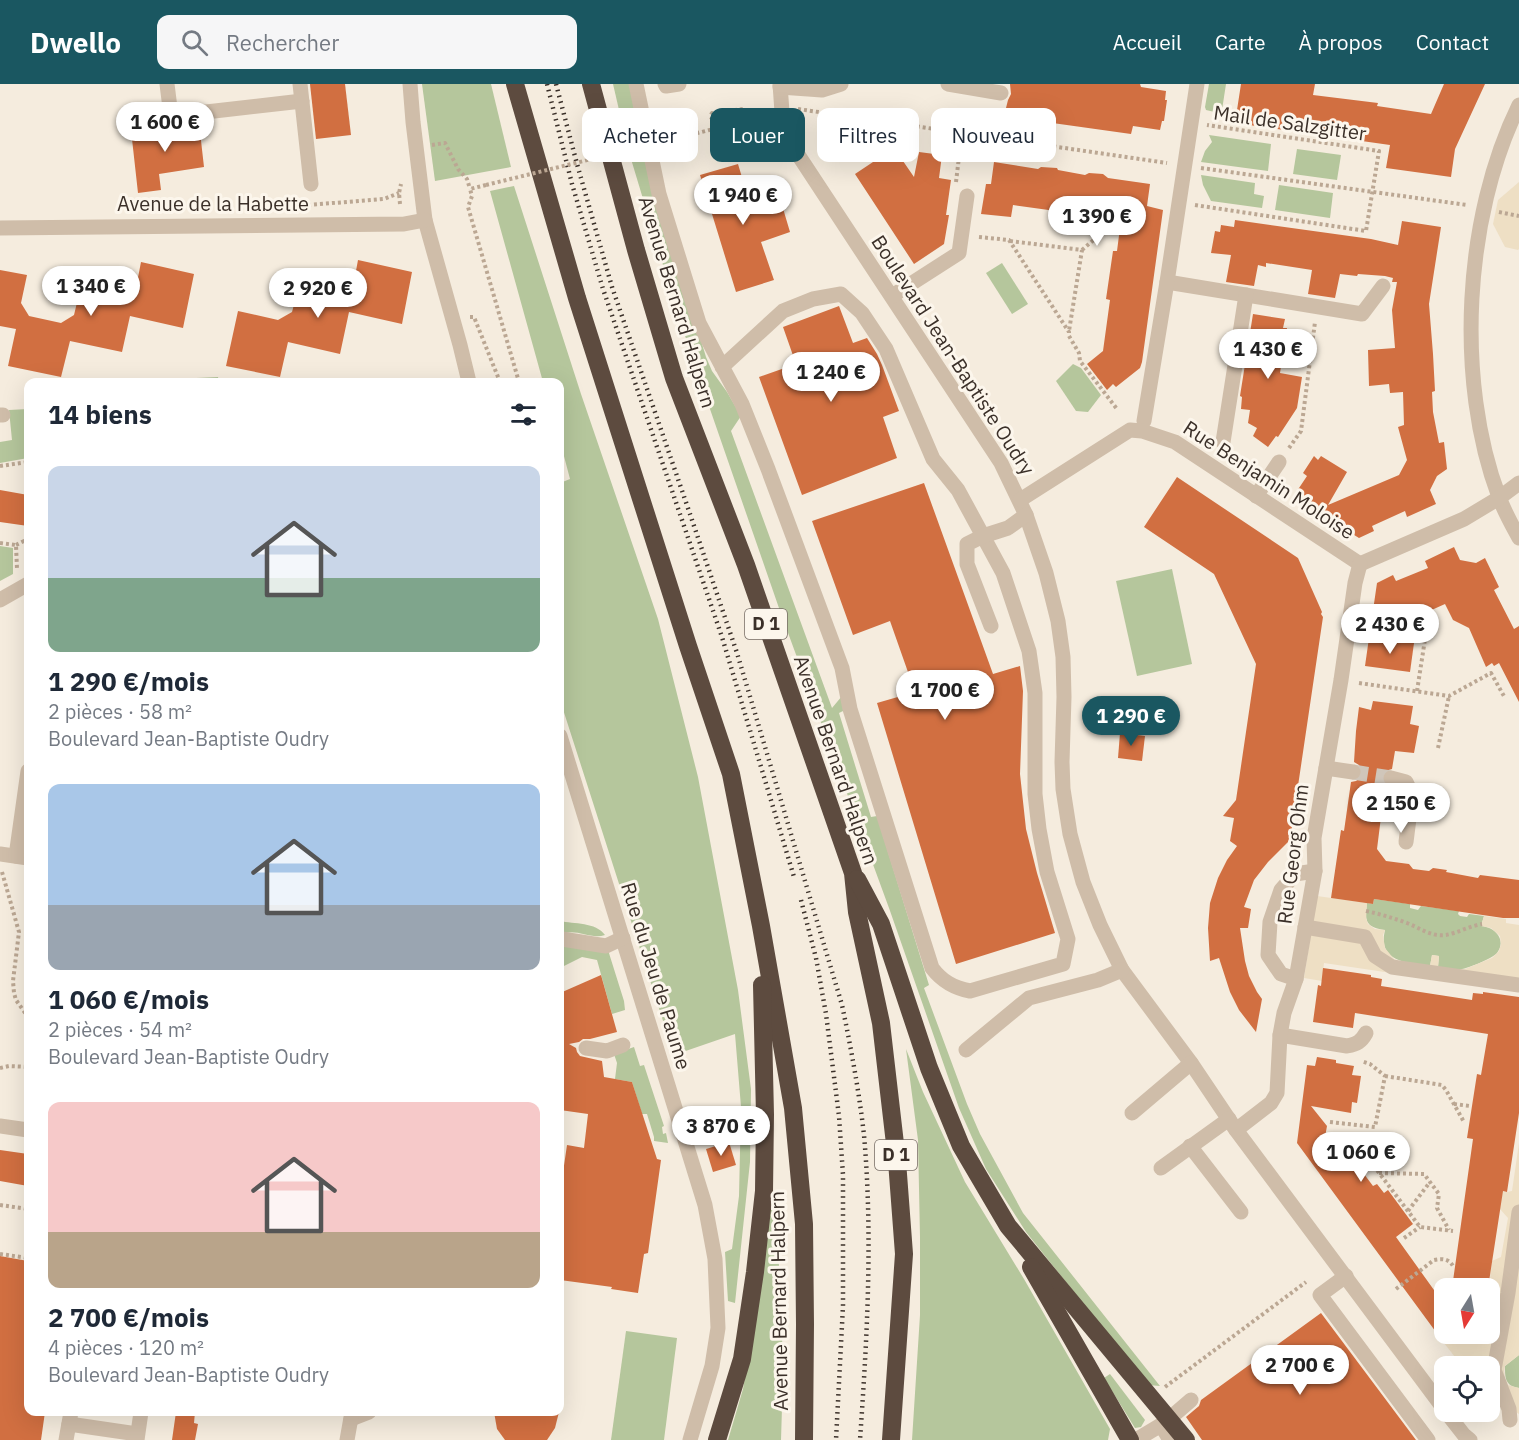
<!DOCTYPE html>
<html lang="fr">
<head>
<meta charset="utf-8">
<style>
	:root { --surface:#fff; --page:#f6f6f7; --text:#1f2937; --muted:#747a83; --accent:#1a5761 }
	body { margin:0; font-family:"IBM Plex Sans",sans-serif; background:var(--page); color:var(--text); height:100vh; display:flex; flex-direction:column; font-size:22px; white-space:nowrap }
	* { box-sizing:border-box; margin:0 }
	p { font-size:20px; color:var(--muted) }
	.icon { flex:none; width:33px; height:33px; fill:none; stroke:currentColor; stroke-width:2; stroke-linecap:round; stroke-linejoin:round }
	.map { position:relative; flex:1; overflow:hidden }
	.sheet { position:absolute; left:24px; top:294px; width:540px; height:1038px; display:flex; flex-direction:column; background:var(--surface); border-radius:12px; box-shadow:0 6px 24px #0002 }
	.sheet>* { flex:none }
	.guide { position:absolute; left:582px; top:24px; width:570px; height:54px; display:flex; gap:12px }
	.needle { width:39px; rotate:191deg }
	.buttons { position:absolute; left:1434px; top:1194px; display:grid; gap:12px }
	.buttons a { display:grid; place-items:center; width:66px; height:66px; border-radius:12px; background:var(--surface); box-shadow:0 6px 24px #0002; font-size:30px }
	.price { position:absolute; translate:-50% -51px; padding:0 14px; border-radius:21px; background:#fff; color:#222; font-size:20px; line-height:39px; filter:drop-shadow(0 2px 3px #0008) }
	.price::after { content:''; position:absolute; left:50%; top:36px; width:18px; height:14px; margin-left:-9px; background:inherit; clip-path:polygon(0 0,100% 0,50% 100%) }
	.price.on { background:var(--accent); color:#fff }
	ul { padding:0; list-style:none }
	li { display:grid; align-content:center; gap:12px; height:318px; padding:0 24px }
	li span { display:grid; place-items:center; height:186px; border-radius:12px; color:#555 }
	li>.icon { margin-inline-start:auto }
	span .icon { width:108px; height:108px; fill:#fffc; stroke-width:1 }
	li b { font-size:26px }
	h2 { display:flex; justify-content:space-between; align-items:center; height:72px; padding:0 24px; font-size:26px }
	.chip { padding:0 21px; border-radius:12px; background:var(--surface); box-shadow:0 6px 24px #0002; font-size:21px; line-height:54px }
	.chip.on { background:var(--accent); color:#fff }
	header { display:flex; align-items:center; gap:36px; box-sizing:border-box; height:84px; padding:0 30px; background:var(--accent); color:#fff }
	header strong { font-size:28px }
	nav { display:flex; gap:33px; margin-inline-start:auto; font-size:21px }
	.search { width:420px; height:54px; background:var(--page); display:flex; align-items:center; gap:15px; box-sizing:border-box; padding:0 21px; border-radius:12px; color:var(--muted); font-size:22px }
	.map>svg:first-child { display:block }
</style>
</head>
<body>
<header>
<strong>Dwello</strong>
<div class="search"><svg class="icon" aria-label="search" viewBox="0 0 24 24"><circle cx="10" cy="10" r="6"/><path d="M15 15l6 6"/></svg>Rechercher</div>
<nav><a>Accueil</a><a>Carte</a><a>À propos</a><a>Contact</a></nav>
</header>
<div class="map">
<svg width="1519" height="1356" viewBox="0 0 1519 1356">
	<rect width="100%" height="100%" fill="#f5ecde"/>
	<g fill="#b5c69c">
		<polygon points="422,0 491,0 511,83 435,97"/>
		<polygon points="613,0 629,0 642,54 626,56"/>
		<polygon points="1209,0 1226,0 1222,26 1219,29 1206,26 1205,23"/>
		<polygon points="1209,51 1271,60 1268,87 1201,78 1205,67 1212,58"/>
		<polygon points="1297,65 1341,71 1337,96 1293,90"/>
		<polygon points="645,71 706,273 712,287 727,308 741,332 731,347 832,624 842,612 845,626 839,629 871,733 877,732 929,901 924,904 967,1020 980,1050 1023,1129 1160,1302 1148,1301 1026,1148 986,1085 959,1024 889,824 780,527 702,302 678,231 631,75"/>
		<polygon points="1201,91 1255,99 1254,110 1264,112 1262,124 1211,117 1203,101"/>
		<polygon points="1279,101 1333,109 1330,134 1275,126"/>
		<polygon points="514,102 581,310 658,535 698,693 738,906 751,1005 750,1078 735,1219 728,1217 725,1168 732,1165 739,1112 741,1023 735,950 674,971 560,616 560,399 570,395 560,357 560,298 543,298 490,107"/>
		<polygon points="1002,179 1028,220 1012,230 986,189"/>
		<polygon points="1073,280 1081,284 1101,311 1088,328 1076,327 1056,297"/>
		<polygon points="218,293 219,298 110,298"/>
		<polygon points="28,325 28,374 0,379 0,358 12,356 9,326"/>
		<polygon points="0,462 13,464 13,490 0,497"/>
		<polygon points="1172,485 1192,580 1137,592 1116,497"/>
		<path d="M1374 815 1410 820V824L1418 826 1421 822 1459 827 1458 830 1460 832 1467 833 1469 830 1484 832 1481 842C1495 843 1507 856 1497 869 1493 874 1469 884 1462 885 1454 887 1446 884 1438 883L1439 872 1432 871 1430 882C1408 879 1377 878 1385 846 1365 843 1365 837 1367 819L1373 820Z"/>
		<path d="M560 837C574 840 596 838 605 851 590 856 575 843 560 851Z"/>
		<polygon points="565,861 608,866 624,917 625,926 612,930 597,876 582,873 560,884 560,864"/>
		<polygon points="634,963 640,982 644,981 664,1042 662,1043 663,1050 666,1049 668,1059 654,1057 654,1053 647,1030 642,1030 632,998 615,995 617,979 614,970"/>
		<polygon points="906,965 923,1008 965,1098 1024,1195 1110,1345 1108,1356 912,1356 920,1231 920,1153 918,1056"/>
		<polygon points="768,1125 775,1127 781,1209 783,1291 781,1356 728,1356 743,1305 757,1225"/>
		<polygon points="626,1247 677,1254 664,1356 611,1356"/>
		<path d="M1519 1271V1304C1505 1302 1505 1294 1505 1282Z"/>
		<polygon points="1110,1290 1145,1336 1141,1343 1135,1344 1104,1294"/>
	</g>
	<g fill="#eedfc4">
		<polygon points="1519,98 1519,165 1518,166 1505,163 1493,140 1498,116"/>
		<polygon points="1317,812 1367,819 1366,834 1368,840 1375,845 1385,846 1383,851 1385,864 1394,875 1402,878 1430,882 1432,871 1439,872 1438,883 1457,886 1465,885 1492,874 1499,867 1501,860 1500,852 1491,844 1481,842 1484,832 1506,835 1506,839 1519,841 1519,908 1324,879 1322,897 1304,894"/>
		<polygon points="1519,1059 1519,1271 1505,1282 1504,1287 1505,1294 1508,1301 1519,1304 1519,1330 1490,1311 1490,1282 1462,1282 1444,1259 1456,1250 1490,1250 1490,1227 1495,1224 1498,1204 1490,1194 1492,1177 1501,1173 1508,1134 1500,1125 1502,1107 1507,1108 1512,1107"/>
	</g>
	<g fill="#d16f41">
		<polygon points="310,0 345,0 351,51 316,55"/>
		<polygon points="1010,0 1140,0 1141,3 1166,7 1165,16 1167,16 1164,37 1162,37 1160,46 1133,42 1131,50 1024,35 1025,27 1006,24 1008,16 1011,10"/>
		<polygon points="1241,0 1315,0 1313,11 1378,19 1377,22 1431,30 1444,0 1485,0 1455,65 1451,93 1386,84 1390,61 1235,39"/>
		<polygon points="199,39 204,83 159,90 161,106 138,109 131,46"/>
		<polygon points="894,64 914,93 919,68 942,71 939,94 951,96 946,131 949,131 944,160 914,180 855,90"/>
		<polygon points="994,78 1038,85 1041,83 1057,84 1058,86 1085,91 1089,89 1103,90 1108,94 1150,100 1147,122 1163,126 1142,278 1140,284 1116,303 1113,300 1107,306 1087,280 1103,267 1110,216 1106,215 1113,167 1117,167 1121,136 1013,121 1011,133 981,130 986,100 991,100"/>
		<polygon points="738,80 750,120 779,111 790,148 761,158 774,196 736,208 700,91"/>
		<polygon points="1235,136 1371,155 1398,161 1402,137 1441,143 1429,220 1433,270 1435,307 1432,308 1433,328 1439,359 1444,358 1447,385 1437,392 1430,406 1436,420 1407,433 1405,427 1372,442 1374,447 1359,454 1304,420 1309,415 1297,407 1307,392 1303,389 1314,372 1318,376 1321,372 1347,388 1328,421 1399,391 1407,376 1398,343 1404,341 1403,308 1390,309 1389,300 1369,302 1368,266 1395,264 1392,226 1397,198 1392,198 1393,194 1385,192 1358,190 1357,192 1340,190 1335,214 1308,210 1312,186 1266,179 1266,183 1258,181 1254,202 1226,198 1231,171 1211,169 1215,147 1220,148 1221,141 1234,143"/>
		<polygon points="358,176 412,188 402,240 349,228 340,270 288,258 280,293 226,282 238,227 278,236 292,228 299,202 340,211 353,203"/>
		<polygon points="141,178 194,190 183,244 130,232 122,268 70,257 61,293 8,282 16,245 0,242 0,186 27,191 21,219 29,232 61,239 74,231 81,202 134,214"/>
		<polygon points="839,222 853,259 867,254 877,270 882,281 899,327 883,333 897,374 802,411 759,293 796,280 783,243"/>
		<polygon points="1253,230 1285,235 1283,244 1287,244 1280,289 1302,293 1297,324 1278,353 1276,352 1268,363 1253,352 1257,344 1248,339 1250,326 1241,325 1242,313 1240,312"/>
		<polygon points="1177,393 1298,474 1322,528 1321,530 1323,533 1290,756 1268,778 1254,796 1244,823 1251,825 1248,844 1240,844 1245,877 1249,892 1257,908 1262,915 1256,948 1239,926 1230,908 1219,874 1210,877 1208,844 1210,819 1218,794 1227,776 1237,762 1230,757 1234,734 1223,732 1236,716 1256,580 1214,490 1144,443"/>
		<polygon points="924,399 993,590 1020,582 1023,607 1020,690 1026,745 1037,789 1055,849 956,880 877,619 915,608 890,537 853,551 812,437"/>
		<polygon points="0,406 28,411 28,442 0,438"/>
		<polygon points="1454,463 1460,476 1476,479 1485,474 1499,503 1494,506 1514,545 1519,542 1519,618 1499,579 1494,582 1492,579 1486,583 1469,544 1453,536 1445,520 1369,554 1377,499 1393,491 1396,497 1428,484 1425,477"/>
		<polygon points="1369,554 1414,559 1410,588 1365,582"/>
		<polygon points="1373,617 1413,622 1410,640 1419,642 1414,669 1395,667 1392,685 1385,687 1382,691 1382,697 1386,702 1383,717 1387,721 1386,733 1381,733 1377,765 1386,777 1409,780 1413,785 1429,787 1433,784 1447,786 1446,788 1478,794 1480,791 1519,796 1519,834 1503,834 1374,815 1373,820 1331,814 1341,746 1344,747 1351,698 1356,697 1360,694 1363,689 1359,681 1354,678 1356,647 1359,623 1371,626"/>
		<polygon points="1120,649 1145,652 1142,677 1118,674"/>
		<polygon points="1323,884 1371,891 1371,893 1382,895 1381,902 1472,916 1473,909 1483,910 1483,908 1519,913 1519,1029 1507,1108 1503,1107 1488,1204 1452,1204 1473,1055 1467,1054 1477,990 1481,991 1488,950 1355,929 1353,944 1313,938 1318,901 1321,902"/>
		<polygon points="601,891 617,948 590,955 583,955 579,958 569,960 576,964 577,968 580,972 602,977 604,993 632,998 657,1075 661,1076 648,1169 644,1170 638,1209 611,1205 612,1203 560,1196 560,1109 567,1061 584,1064 588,1030 560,1026 560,909"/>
		<polygon points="1317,973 1336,976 1336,979 1354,982 1352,991 1361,992 1357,1019 1352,1018 1351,1029 1311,1022 1327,1042 1325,1053 1339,1071 1346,1066 1373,1102 1377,1100 1384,1109 1388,1106 1413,1140 1396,1153 1444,1220 1444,1259 1297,1059 1307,981 1315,982"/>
		<polygon points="729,1058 736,1081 713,1088 706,1065"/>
		<polygon points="0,1066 28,1070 28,1102 0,1097"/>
		<polygon points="0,1172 28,1177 28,1328 45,1328 41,1356 0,1356"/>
		<polygon points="1321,1229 1416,1356 1202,1356 1186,1333 1199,1322 1201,1316"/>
		<polygon points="176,1328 195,1328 194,1339 198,1340 195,1356 172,1356"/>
		<polygon points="494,1328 559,1328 555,1344 547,1356 505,1356 497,1345"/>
	</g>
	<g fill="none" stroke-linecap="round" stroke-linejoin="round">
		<polyline stroke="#d0c6ba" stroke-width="15" stroke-dasharray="15 8" stroke-linecap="butt" points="1353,688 1391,694"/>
		<g stroke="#bba793" stroke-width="4" stroke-dasharray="3 3" stroke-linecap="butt">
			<polyline points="798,25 1167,79"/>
			<polyline points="734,40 759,34"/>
			<polyline points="673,55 734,40 732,33 713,36 710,32 712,29 743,25 747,43 717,51 719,57 760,45 759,34 766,32"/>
			<polyline points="432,61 445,59 458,85 467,95 470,105"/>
			<polyline points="1201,84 1467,121"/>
			<polyline points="956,98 962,48"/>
			<polyline points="486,101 470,105 472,112 468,123 519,298"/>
			<polyline points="400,120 399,109 401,100"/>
			<polyline points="308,121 384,115 399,109"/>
			<polyline points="1195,121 1366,147 1379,67 1207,41"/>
			<polyline points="1499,128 1519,132"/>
			<polyline points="979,153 1009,156 1069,248 1069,252 1079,269 1080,277 1117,325"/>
			<polyline points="1010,157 1082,166 1069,247"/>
			<polyline points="1082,166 1112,140"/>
			<polyline points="470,233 474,233 500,298"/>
			<polyline points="1289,364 1301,347 1315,238"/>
			<polyline points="0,382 28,378"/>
			<polyline points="0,459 16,461 17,485"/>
			<polyline points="16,461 24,457 28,458"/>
			<polyline points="1359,599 1449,612 1491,589 1505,614"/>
			<polyline points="1417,607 1426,549 1424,539"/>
			<polyline points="1438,664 1449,612"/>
			<polyline points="2,788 19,848 13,897 14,909 16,916 28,933"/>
			<path d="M1366 827C1380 830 1393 834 1407 839 1420 844 1431 853 1446 851 1457 849 1470 842 1482 840"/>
			<polyline points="0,984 9,982 28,983"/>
			<polyline points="1385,992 1442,1001 1446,1006 1464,1038"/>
			<polyline points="1454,1020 1470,1022"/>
			<polyline points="1330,1038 1375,1043 1385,992 1370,980 1361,977"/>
			<polyline points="1335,1066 1345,1062 1361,1065 1420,1143 1453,1147"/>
			<polyline points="1379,1089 1424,1090 1439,1110 1437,1124 1449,1146"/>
			<polyline points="0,1121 28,1125"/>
			<polyline points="1408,1127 1430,1098"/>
			<polyline points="1404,1154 1420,1143"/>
			<polyline points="0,1170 28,1174"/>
			<path d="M1396 1205 1434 1176C1443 1174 1450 1175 1454 1184"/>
			<polyline points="1165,1303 1306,1198"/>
		</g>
		<g stroke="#cfbda9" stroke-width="15">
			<polyline points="167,0 171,32 302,17"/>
			<polyline points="300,0 311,100"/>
			<polyline points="410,0 413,38 425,136 460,261 469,298"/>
			<path d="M636 0 659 110 699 239 742 320 768 385 842 584 850 625 932 884C942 897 953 904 970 907L1063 880 1068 855 1047 788 1039 745 1035 710V609L1029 567 1003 489 958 406 933 375 886 265 862 229 841 210 813 215 783 227 722 283"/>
			<polyline points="665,0 666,2 679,0"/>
			<polyline points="780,0 782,28 791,60 1001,379 1026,431 1046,489 1058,537 1063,573 1064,613 1062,678 1063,705 1070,750 1083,798 1100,841 1122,886 1191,979 1236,1046 1444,1325"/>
			<polyline points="948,0 1001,9"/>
			<polyline points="780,3 822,6 841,0"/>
			<path d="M1519 21C1464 133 1455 296 1499 413 1504 427 1512 441 1519 454"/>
			<polyline points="0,144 404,140 425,136"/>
			<polyline points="1167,198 1362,230 1383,202"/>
			<polyline points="892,212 959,169 967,112"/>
			<polyline points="0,331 3,331"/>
			<polyline points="1144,337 1167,198 1197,0"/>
			<polyline points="1223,358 1246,211"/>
			<polyline points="1256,412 1279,378"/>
			<polyline points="1020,416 1130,346 1142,347 1175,358 1360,480"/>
			<polyline points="1360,480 1464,435 1499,414 1519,399"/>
			<polyline points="0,516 28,500"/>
			<polyline points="991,542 967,480 967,460 983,452 1008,444 1026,431"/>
			<polyline points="560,652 705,1121 715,1175 718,1244 712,1282 690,1356"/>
			<polyline points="1326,684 1353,688"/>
			<polyline points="1391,694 1406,698 1412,711 1406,758"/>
			<polyline points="0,770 28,774"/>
			<polyline points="16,772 28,687"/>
			<polyline points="1305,843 1365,853 1375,872 1392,883 1519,901"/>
			<polyline points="560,856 562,855 606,862 623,854"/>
			<polyline points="1296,895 1281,890 1268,871 1270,838 1281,806 1295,790 1315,787"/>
			<path d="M1280 951 1347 962C1357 960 1361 958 1366 949"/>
			<polyline points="586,964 607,967 623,961"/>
			<polyline points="966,966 1029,914 1098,896 1122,886"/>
			<polyline points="1132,1029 1191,979"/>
			<polyline points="0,1042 28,1046"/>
			<polyline points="1236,1046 1271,1019 1277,1009 1280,951 1284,929 1296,895 1315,787 1314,754 1341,596 1355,499 1360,480"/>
			<polyline points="1190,1062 1241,1128"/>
			<polyline points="1161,1084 1229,1035"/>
			<polyline points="1346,1192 1320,1211 1428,1356"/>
			<polyline points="1446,1328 1464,1351 1470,1356"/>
			<polyline points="351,1335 369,1328"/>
			<polyline points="1510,1336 1509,1325 1494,1286 1508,1209 1519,1128"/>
			<polyline points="69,1340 137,1350"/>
			<polyline points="1161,1341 1169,1335 1191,1316"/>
			<polyline points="66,1356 71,1328"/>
			<polyline points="137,1356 141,1328"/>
			<polyline points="347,1356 352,1328"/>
			<polyline points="1136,1356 1161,1341 1170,1356"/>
		</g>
		<g stroke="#5d4b3f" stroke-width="18">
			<polyline points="515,0 577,214 688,562 731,690 761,842 793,1024 804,1140 805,1240 804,1356"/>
			<polyline points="591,0 636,166 674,294 746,481 853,789 857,828 881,939 897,1077 904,1170 891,1356"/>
			<polyline points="857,795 881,840 929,984 961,1062 1008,1142 1186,1356"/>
			<polyline points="1031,1183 1130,1356"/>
			<polyline points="717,1356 742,1275 755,1188 764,1107 765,1031 762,901"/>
		</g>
		<g stroke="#3b3029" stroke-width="4.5" stroke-dasharray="1.5 4.5" stroke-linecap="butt">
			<polyline points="547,0 572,100 603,205 722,553 794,793"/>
			<path d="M556 0 577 80 612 203 690 430 737 569 842 921C851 964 859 1007 864 1051 873 1153 867 1255 860 1356"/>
			<polyline points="801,816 816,874 826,930 839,1032 843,1091 843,1222 836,1356"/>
		</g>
		<polyline stroke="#bba793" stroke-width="4" stroke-dasharray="3 3" stroke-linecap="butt" points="486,101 673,55"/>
	</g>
	<g text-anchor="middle" stroke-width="6" stroke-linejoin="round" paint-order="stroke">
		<g fill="#fcf6ec" stroke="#756b64" stroke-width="1.5">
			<rect x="745" y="525" width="42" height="30" rx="4.5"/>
			<rect x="875" y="1056" width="42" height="30" rx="4.5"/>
		</g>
		<g font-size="18" font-weight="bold" fill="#3b3029">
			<text x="766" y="546">D 1</text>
			<text x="896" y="1077">D 1</text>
		</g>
		<g font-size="20" fill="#3b3029" stroke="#fcf6ec">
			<text transform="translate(1290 39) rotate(8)" y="7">Mail de Salzgitter</text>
			<text x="213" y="127">Avenue de la Habette</text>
			<text transform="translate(677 218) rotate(73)" y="7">Avenue Bernard Halpern</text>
			<text transform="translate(953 271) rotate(57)" y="7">Boulevard Jean-Baptiste Oudry</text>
			<text transform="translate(1269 396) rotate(33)" y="7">Rue Benjamin Moloise</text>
			<text transform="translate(836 676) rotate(71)" y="7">Avenue Bernard Halpern</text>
			<text transform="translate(1293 770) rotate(-83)" y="7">Rue Georg Ohm</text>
			<text transform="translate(656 892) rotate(73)" y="7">Rue du Jeu de Paume</text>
			<text transform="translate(779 1217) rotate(-91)" y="7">Avenue Bernard Halpern</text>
		</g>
	</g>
</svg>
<div class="buttons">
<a><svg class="needle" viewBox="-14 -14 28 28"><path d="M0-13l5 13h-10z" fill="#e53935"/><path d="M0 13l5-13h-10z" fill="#747a83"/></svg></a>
<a><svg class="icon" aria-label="locate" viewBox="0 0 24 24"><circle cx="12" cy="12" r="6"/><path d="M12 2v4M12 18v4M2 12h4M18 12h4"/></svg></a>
</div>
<b class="price" style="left:165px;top:69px">1 600 €</b>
<b class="price" style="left:743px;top:142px">1 940 €</b>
<b class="price" style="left:1097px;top:163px">1 390 €</b>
<b class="price" style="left:91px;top:233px">1 340 €</b>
<b class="price" style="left:318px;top:235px">2 920 €</b>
<b class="price" style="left:1268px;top:296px">1 430 €</b>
<b class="price" style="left:831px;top:319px">1 240 €</b>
<b class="price" style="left:1390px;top:571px">2 430 €</b>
<b class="price" style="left:945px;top:637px">1 700 €</b>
<b class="price on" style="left:1131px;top:663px">1 290 €</b>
<b class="price" style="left:1401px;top:750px">2 150 €</b>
<b class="price" style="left:721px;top:1073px">3 870 €</b>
<b class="price" style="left:1361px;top:1099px">1 060 €</b>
<b class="price" style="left:1300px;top:1312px">2 700 €</b>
<div class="guide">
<a class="chip">Acheter</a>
<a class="chip on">Louer</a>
<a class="chip">Filtres</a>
<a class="chip">Nouveau</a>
</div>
<section class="sheet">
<h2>14 biens<svg class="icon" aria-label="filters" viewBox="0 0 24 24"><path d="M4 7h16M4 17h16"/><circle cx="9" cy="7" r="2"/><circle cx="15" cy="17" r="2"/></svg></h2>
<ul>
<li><span style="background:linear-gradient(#c9d6e8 60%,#7fa58c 0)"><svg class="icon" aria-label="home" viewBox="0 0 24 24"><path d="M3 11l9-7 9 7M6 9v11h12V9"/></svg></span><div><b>1 290 €/mois</b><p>2 pièces · 58 m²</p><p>Boulevard Jean-Baptiste Oudry</p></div></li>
<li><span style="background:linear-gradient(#a9c7e8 65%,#9aa5b1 0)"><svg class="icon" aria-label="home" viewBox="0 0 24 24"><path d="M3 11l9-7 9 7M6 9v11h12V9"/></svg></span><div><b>1 060 €/mois</b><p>2 pièces · 54 m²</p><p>Boulevard Jean-Baptiste Oudry</p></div></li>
<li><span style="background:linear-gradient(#f6c9c9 70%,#b9a48a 0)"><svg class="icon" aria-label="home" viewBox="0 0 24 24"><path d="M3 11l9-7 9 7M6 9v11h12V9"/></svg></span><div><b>2 700 €/mois</b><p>4 pièces · 120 m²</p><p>Boulevard Jean-Baptiste Oudry</p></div></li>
</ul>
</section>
</div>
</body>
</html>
